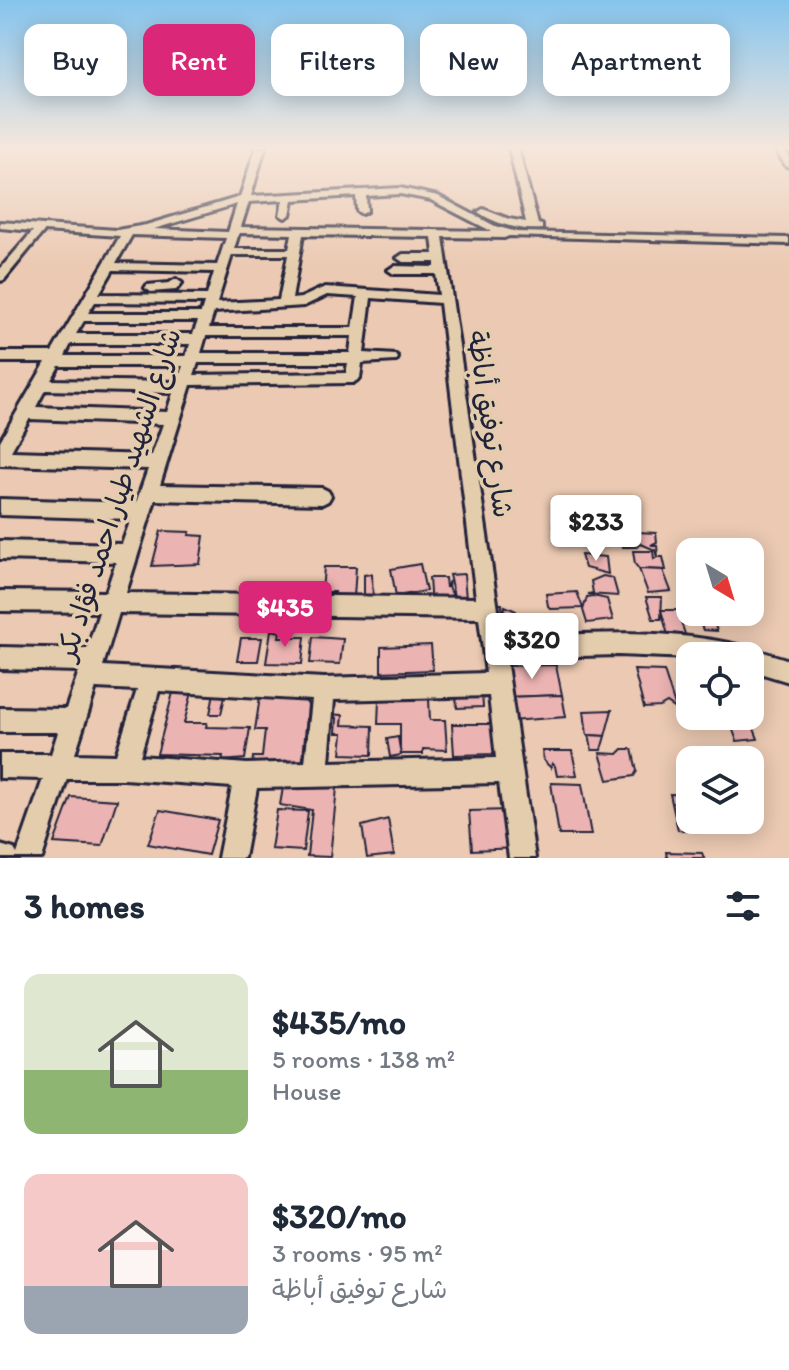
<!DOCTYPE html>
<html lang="en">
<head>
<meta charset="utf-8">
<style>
	:root { --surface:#fff; --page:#f2f2f3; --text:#1f2937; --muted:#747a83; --accent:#db2777 }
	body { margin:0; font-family:Itim,"Playpen Sans Arabic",sans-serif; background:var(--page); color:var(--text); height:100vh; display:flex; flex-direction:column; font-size:30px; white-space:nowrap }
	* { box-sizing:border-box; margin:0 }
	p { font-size:26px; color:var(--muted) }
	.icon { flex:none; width:44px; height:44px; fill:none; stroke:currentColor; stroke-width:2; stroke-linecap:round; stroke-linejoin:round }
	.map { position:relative; height:858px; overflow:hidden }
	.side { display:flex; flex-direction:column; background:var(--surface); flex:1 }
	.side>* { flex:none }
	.banner { position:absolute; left:24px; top:24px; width:742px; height:72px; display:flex; gap:16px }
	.needle { width:52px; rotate:142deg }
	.fabs { position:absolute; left:676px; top:538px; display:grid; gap:16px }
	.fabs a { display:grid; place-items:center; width:88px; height:88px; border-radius:16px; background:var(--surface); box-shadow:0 4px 20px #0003; font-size:40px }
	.price { position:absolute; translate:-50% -68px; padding:0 18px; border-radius:8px; background:#fff; color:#222; font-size:26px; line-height:52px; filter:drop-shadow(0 2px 4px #0008) }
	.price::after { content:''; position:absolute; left:50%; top:48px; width:24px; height:18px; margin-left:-12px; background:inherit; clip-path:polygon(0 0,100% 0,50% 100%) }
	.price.active { background:var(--accent); color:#fff }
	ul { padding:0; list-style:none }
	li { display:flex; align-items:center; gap:24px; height:200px; padding:0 24px }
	li span { display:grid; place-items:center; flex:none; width:224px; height:160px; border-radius:16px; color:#555 }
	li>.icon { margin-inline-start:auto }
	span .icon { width:96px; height:96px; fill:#fffc; stroke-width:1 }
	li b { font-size:34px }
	h2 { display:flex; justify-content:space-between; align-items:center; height:96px; padding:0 24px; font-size:34px }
	.pill { padding:0 28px; border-radius:16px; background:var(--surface); box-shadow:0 4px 20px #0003; font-size:28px; line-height:72px }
	.pill.active { background:var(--accent); color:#fff }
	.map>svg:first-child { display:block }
</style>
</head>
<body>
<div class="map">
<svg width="789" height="858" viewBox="0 0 789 858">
	<rect width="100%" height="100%" fill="#ebc9b2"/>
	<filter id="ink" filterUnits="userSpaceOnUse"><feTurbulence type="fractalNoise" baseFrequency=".0125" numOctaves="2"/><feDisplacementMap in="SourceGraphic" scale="16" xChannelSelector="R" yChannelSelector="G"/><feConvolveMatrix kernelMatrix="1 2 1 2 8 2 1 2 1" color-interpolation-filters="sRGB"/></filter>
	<g filter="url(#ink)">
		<g fill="#ebb3b2" stroke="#22223b" stroke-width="2">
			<polygon points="553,523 583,523 587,539 557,539"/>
			<polygon points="161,531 190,532 189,535 204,536 200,564 152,566"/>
			<polygon points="619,531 656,533 657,542 651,545 657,545 658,557 663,557 666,570 639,569 635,564 633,551 653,551 654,559 657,557 655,550 641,544 637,547 623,547"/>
			<polygon points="581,555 606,557 608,574 585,568"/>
			<polygon points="420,564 426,591 396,596 391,569"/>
			<polygon points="324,567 356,567 354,597 334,597 335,592 322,592"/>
			<polygon points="639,569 663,570 671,591 648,593"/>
			<polygon points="372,574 373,601 364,601 364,575"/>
			<polygon points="464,574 466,599 451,601 454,596 449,575"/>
			<polygon points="603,576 613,578 618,596 588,594 593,593 591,581"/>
			<polygon points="429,578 445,578 446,588 449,581 448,587 453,595 447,597 447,606 431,607"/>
			<polygon points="577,592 583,608 551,609 548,606 546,594"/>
			<polygon points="593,596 607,599 613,620 587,623 583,610 587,597"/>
			<polygon points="646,597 662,597 661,619 653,619"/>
			<polygon points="490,604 502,604 503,617 505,606 516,611 520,634 494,634"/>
			<polygon points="661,610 677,610 685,634 668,635"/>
			<polygon points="695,612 710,612 717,631 703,630"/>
			<polygon points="271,630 280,632 279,637 305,637 302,664 266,663"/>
			<polygon points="313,637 343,639 340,664 310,663"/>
			<polygon points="241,638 262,638 258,661 237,661"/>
			<polygon points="431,645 433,670 381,672 381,647"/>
			<polygon points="556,665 562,695 507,697 502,666"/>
			<polygon points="634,670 664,671 676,709 667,703 660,707 644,708"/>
			<polygon points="175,685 194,685 184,723 207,723 206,727 250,728 245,759 222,761 223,756 157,754"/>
			<polygon points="215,687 227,687 221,714 210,714"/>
			<polygon points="261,690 299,691 308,705 302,767 252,765 253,757 262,757 265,730 255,730"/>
			<polygon points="482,693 483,707 457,708 456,694"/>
			<polygon points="562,695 566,717 510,721 507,697"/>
			<polygon points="379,699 429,699 430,720 445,720 447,750 423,749 423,754 400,754 400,724 378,724"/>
			<polygon points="612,710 605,736 587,735 584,711"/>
			<polygon points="325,714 343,715 342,725 373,726 372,755 341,754 343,733 336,733 337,718"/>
			<polygon points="740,716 749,716 758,739 737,741 730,722 741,721"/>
			<polygon points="452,724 497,724 500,754 454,755"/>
			<polygon points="589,735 605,736 601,750 592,750"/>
			<polygon points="398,737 401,755 390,757 387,739"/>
			<polygon points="623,749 632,749 637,771 634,776 608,780 600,753 618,754"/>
			<polygon points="542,751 572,751 577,775 557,776 555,766 552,763 551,768 544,761"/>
			<polygon points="285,776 338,778 330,857 307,856 312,810 280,805"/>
			<polygon points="551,783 582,784 591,835 559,835"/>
			<polygon points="670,794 690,795 690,820 706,820 709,832 678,830"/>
			<polygon points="71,797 117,800 102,846 54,843"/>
			<polygon points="160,810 218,820 208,855 148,844"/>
			<polygon points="277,810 308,811 303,851 271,849"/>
			<polygon points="512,810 517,848 472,850 469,811"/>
			<polygon points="388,819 394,855 367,858 362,826"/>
			<polygon points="666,852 702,853 704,858 667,858"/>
		</g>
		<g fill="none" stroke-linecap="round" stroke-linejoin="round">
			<g stroke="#22223b" stroke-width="6">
				<g id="minor">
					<path d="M256 148H265L251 196 400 188 438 196 495 226 517 232 789 238V244L509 236 504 238 443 237 502 637C572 635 644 628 712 640 739 644 763 652 789 660V682L750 670V656H690V658L618 655 506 658 535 858H509L499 783 257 788 244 858H218L232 787 124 779H67L42 858H0V845L14 849 17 854 43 779 0 778V754H51L58 732H0V708L66 709 79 671 0 669V647L87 649 99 612 0 611V591L106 592 116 562 0 559V541L122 544 131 519 0 515V499L136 503 148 469 0 465V441L46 362H0V352H52L120 236 44 231 4 280 0 281V269L33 231 0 228V222L117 230 146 225 240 197ZM400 194 431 200 491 231 241 227 249 202 283 200 280 215 285 218 290 215 293 200 356 196 357 211 362 214 367 211 366 196ZM237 204 228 232 154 229ZM239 233 292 234 289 249H234ZM132 235 226 238 217 265 116 263ZM303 235 432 237 434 254H403L397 258 403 262H435V267L394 266 388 270 394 274H436L439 295 325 287 301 298 292 299ZM232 255H288L279 300 217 303ZM113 270 214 272 207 295 99 294ZM327 295 358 297 353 328H209L214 312 304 306ZM371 298 440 303 476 598 126 593 155 500 322 504 328 501 331 496 328 491 322 488 160 485 191 385 353 383 360 378 362 363 396 361 398 358 396 355 364 353ZM95 302 204 303 201 313H88ZM84 321H198L193 334H76ZM206 336H352L350 353H201ZM71 344H190L186 356H65ZM198 363H348L346 373 194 375ZM59 366H183L177 382 51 380ZM45 390 173 393 167 412 36 407ZM29 419 163 424 152 455 11 451ZM119 613 479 618 486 673 324 678 103 666ZM96 688 137 690 116 755 75 754ZM159 691 312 700 305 762 247 764 140 756ZM489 696 496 758 329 762 334 700Z"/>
					<path d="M509 148H518L538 224 542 225V229C521 231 495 224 478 212L483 209 509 219 526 222Z"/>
					<polygon points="774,148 783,148 789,157 789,167 786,166"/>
					<polygon points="176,279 182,283 176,290 151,292 145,288 147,285 169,283"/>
				</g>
			</g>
			<use href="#minor" fill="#e4cdad" fill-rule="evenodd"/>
		</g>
	</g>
	<linearGradient id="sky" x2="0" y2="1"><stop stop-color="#85c4ed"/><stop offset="0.55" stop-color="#f6e7dc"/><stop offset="1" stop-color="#f6e7dc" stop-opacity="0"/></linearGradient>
	<rect width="789" height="269" fill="url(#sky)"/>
	<g text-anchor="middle" stroke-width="7" stroke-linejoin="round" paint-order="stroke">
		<g font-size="28" fill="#22223b" stroke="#e4cdad">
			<text transform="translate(491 424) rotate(82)" y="10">شارع توفيق أباظة</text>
			<text transform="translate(118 494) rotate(-72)" y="10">شارع الشهيد طيار احمد فؤاد بكر</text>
		</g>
	</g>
</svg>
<div class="fabs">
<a><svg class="needle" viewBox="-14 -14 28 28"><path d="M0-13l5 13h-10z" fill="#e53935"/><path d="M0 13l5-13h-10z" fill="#747a83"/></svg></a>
<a><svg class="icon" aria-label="locate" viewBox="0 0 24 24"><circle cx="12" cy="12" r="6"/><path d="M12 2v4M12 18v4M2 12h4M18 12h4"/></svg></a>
<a><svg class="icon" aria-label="layers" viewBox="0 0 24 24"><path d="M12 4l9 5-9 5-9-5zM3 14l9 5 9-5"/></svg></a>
</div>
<b class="price" style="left:596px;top:563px">$233</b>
<b class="price active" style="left:285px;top:649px">$435</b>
<b class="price" style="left:532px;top:681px">$320</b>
<div class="banner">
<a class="pill">Buy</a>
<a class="pill active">Rent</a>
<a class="pill">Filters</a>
<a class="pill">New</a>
<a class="pill">Apartment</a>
</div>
</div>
<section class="side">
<h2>3 homes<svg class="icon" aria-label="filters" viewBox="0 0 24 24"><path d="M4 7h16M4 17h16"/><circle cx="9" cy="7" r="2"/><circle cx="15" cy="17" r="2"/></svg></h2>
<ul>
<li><span style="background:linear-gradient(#dfe7d0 60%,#8fb573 0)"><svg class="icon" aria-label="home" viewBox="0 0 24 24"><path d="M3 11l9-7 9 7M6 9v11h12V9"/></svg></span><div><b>$435/mo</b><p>5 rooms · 138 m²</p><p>House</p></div></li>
<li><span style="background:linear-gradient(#f6c9c9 70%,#9aa5b1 0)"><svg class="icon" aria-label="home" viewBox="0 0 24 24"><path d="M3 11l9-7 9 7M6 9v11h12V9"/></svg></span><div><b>$320/mo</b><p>3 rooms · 95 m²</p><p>شارع توفيق أباظة</p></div></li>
</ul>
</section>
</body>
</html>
